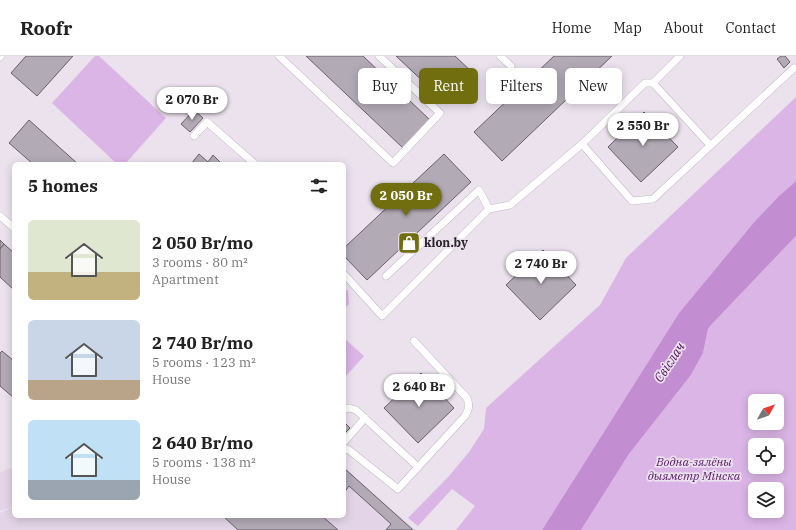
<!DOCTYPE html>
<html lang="en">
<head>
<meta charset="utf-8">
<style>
	:root { --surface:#fff; --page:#f2f2f2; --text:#222; --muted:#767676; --line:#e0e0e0; --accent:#706e0f }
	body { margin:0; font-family:"IBM Plex Serif",serif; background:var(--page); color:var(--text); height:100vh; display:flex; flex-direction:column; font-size:15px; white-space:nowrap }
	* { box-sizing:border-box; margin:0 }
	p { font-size:13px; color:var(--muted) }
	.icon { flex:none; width:22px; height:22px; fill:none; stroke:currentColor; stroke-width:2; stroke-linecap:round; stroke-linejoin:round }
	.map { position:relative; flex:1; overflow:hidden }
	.details { position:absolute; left:12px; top:106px; width:334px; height:356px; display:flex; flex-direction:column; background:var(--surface); border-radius:6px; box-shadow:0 2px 10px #0003 }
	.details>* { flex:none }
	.guide { position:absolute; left:358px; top:12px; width:378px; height:36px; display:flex; gap:8px }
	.needle { width:26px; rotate:50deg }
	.fabs { position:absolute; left:748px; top:338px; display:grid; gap:8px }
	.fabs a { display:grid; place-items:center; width:36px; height:36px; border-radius:6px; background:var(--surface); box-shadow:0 2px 10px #0003; font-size:20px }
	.price { position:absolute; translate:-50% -34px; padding:0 9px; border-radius:14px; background:#fff; color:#222; font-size:13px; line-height:26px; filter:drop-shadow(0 1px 2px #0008) }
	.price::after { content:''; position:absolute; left:50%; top:24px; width:12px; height:9px; margin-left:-6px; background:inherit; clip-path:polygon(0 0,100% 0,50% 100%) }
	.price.active { background:var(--accent); color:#fff }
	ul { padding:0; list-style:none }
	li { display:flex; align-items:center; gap:12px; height:100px; padding:0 16px }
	li span { display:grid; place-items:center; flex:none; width:112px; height:80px; border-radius:6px; color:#555 }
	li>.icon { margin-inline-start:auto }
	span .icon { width:48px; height:48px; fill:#fffc; stroke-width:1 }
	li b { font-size:17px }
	h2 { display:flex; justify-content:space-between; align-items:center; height:48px; padding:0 16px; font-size:17px }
	.chip { padding:0 14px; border-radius:6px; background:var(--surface); box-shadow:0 2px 10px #0003; font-size:14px; line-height:36px }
	.chip.active { background:var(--accent); color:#fff }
	header { display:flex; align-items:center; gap:24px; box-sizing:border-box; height:56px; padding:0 20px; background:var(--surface); border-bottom:1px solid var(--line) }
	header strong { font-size:19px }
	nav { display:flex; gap:22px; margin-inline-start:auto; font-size:14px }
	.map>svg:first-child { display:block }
</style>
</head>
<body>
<header>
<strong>Roofr</strong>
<nav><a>Home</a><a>Map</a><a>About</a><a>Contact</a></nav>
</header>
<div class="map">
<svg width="796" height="474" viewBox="0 0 796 474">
	<rect width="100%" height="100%" fill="#ebe2ed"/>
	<g fill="#e3d5e7">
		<polygon points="14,411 14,450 0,455 0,416"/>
		<polygon points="344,412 416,474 0,474 0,457 14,451 14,460 344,460"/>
	</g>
	<g fill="#dbb5e6" fill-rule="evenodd">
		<polygon points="95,0 99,0 166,62 125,108 117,108 52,47"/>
		<polygon points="796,41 796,125 779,140 755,165 679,257 542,474 456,474 475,450 452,433 418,470 408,462 449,420 469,396 484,373 486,352 600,249 626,202"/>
		<path d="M796 180V474H581L629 398 691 319 703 297 708 273 712 268ZM755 345H777V367H755ZM755 389H777V411H755ZM755 433H777V455H755Z"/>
		<polygon points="344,232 348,235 349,248 344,253"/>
		<polygon points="344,282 364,300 345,321 344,320"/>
	</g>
	<polygon fill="#c28ed1" points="796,125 796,180 712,268 708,273 703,297 691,319 629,398 581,474 542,474 679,257 755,165 779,140"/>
	<g fill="#b2aab5" stroke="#68606a">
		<polygon points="26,0 73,0 37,40 11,17"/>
		<polygon points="306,0 363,0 431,65 404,93"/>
		<polygon points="396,0 455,0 475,19 447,48"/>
		<polygon points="554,0 612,0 502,105 474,76"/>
		<polygon points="781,0 785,0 790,6 784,12 777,3"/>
		<polygon points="194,54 203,62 190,76 181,68"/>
		<polygon points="644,56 678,91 641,126 608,91"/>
		<polygon points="29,64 78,108 33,108 9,87"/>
		<polygon points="199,98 208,106 213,99 222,108 191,108"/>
		<polygon points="444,98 471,126 367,224 344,200 344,192"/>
		<polygon points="0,184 4,188 0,193"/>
		<polygon points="4,188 14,197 14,234 0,221 0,193"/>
		<polygon points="543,194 576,229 540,264 506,229"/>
		<polygon points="2,295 14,305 14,342 0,330 0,297"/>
		<polygon points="421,317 454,352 418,387 384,352"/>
		<polygon points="344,366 350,372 344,378"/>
		<polygon points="344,412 413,474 386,474 391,468 349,430 344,437"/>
		<polygon points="225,460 322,460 338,474 238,474 224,461"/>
	</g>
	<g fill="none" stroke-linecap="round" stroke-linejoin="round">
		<g stroke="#c2bac5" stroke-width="8">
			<g id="lane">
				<polyline points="279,0 393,107 440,57 379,0"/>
				<polyline points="500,0 511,10"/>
				<polyline points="0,1 1,0"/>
				<polyline points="653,27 710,89"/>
				<polyline points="194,80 207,66 255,108"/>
				<polyline points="582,88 632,145 653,143 794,12"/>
				<polyline points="0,160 14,172"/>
				<polyline points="344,218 382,260 489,153 510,149 582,88 645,27 653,27 680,0"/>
				<polyline points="386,220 479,134 489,153"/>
				<polyline points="344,353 349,352 356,354 418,411"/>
				<polyline points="344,386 365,362"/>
				<path d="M344 392 349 394 398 433 465 360C469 353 470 349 467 342L414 285"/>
			</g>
		</g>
		<use href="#lane" stroke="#fff" stroke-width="7"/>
	</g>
	<defs>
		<g id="shop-square" transform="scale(1.15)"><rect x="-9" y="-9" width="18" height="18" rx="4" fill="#706e0f" stroke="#ebe2ed"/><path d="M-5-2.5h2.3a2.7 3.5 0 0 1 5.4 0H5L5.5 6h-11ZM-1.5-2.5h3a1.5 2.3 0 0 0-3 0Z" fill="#fff"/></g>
	</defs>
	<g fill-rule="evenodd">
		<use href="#shop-square" x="409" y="187"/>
	</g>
	<g text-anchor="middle" stroke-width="3.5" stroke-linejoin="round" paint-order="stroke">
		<g font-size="12" font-weight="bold" fill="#272428" stroke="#ebe2ed" text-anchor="start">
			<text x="424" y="191">klon.by</text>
		</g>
		<g font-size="12" font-style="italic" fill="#591969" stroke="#ebe2ed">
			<text x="694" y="410">Водна-зялёны<tspan x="694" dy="14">дыяметр Мінска</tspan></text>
		</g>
		<g font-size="13" font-style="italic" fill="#541364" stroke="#ebe2ed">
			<text transform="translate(669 306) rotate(-57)" y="5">Свіслач</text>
		</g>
	</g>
</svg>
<div class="fabs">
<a><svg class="needle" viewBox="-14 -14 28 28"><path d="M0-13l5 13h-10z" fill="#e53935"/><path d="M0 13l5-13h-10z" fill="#767676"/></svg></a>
<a><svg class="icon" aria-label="locate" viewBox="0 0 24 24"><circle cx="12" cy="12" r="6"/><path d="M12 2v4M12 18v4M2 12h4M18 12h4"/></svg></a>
<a><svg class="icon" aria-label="layers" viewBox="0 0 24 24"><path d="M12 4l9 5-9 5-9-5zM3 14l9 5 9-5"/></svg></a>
</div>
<b class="price" style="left:192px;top:65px">2 070 Br</b>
<b class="price" style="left:643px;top:91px">2 550 Br</b>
<b class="price active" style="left:406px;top:161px">2 050 Br</b>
<b class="price" style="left:541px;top:229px">2 740 Br</b>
<b class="price" style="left:419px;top:352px">2 640 Br</b>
<div class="guide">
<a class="chip">Buy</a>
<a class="chip active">Rent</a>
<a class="chip">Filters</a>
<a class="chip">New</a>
</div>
<section class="details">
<h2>5 homes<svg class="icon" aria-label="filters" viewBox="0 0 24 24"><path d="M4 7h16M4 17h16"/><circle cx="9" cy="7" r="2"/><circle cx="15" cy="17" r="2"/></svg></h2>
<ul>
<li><span style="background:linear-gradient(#dfe7d0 65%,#c2b280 0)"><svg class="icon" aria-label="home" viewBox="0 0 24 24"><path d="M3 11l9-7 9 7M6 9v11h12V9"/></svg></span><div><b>2 050 Br/mo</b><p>3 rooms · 80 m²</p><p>Apartment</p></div></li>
<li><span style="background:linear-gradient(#c9d6e8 75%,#b9a48a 0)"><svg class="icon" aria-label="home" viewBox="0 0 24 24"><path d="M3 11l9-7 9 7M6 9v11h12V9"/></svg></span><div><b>2 740 Br/mo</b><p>5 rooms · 123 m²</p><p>House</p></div></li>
<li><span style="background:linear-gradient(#bfe0f5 75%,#9aa5b1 0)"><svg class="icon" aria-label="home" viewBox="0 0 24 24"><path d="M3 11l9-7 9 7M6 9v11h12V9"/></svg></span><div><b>2 640 Br/mo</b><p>5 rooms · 138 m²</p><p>House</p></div></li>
</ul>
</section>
</div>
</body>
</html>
